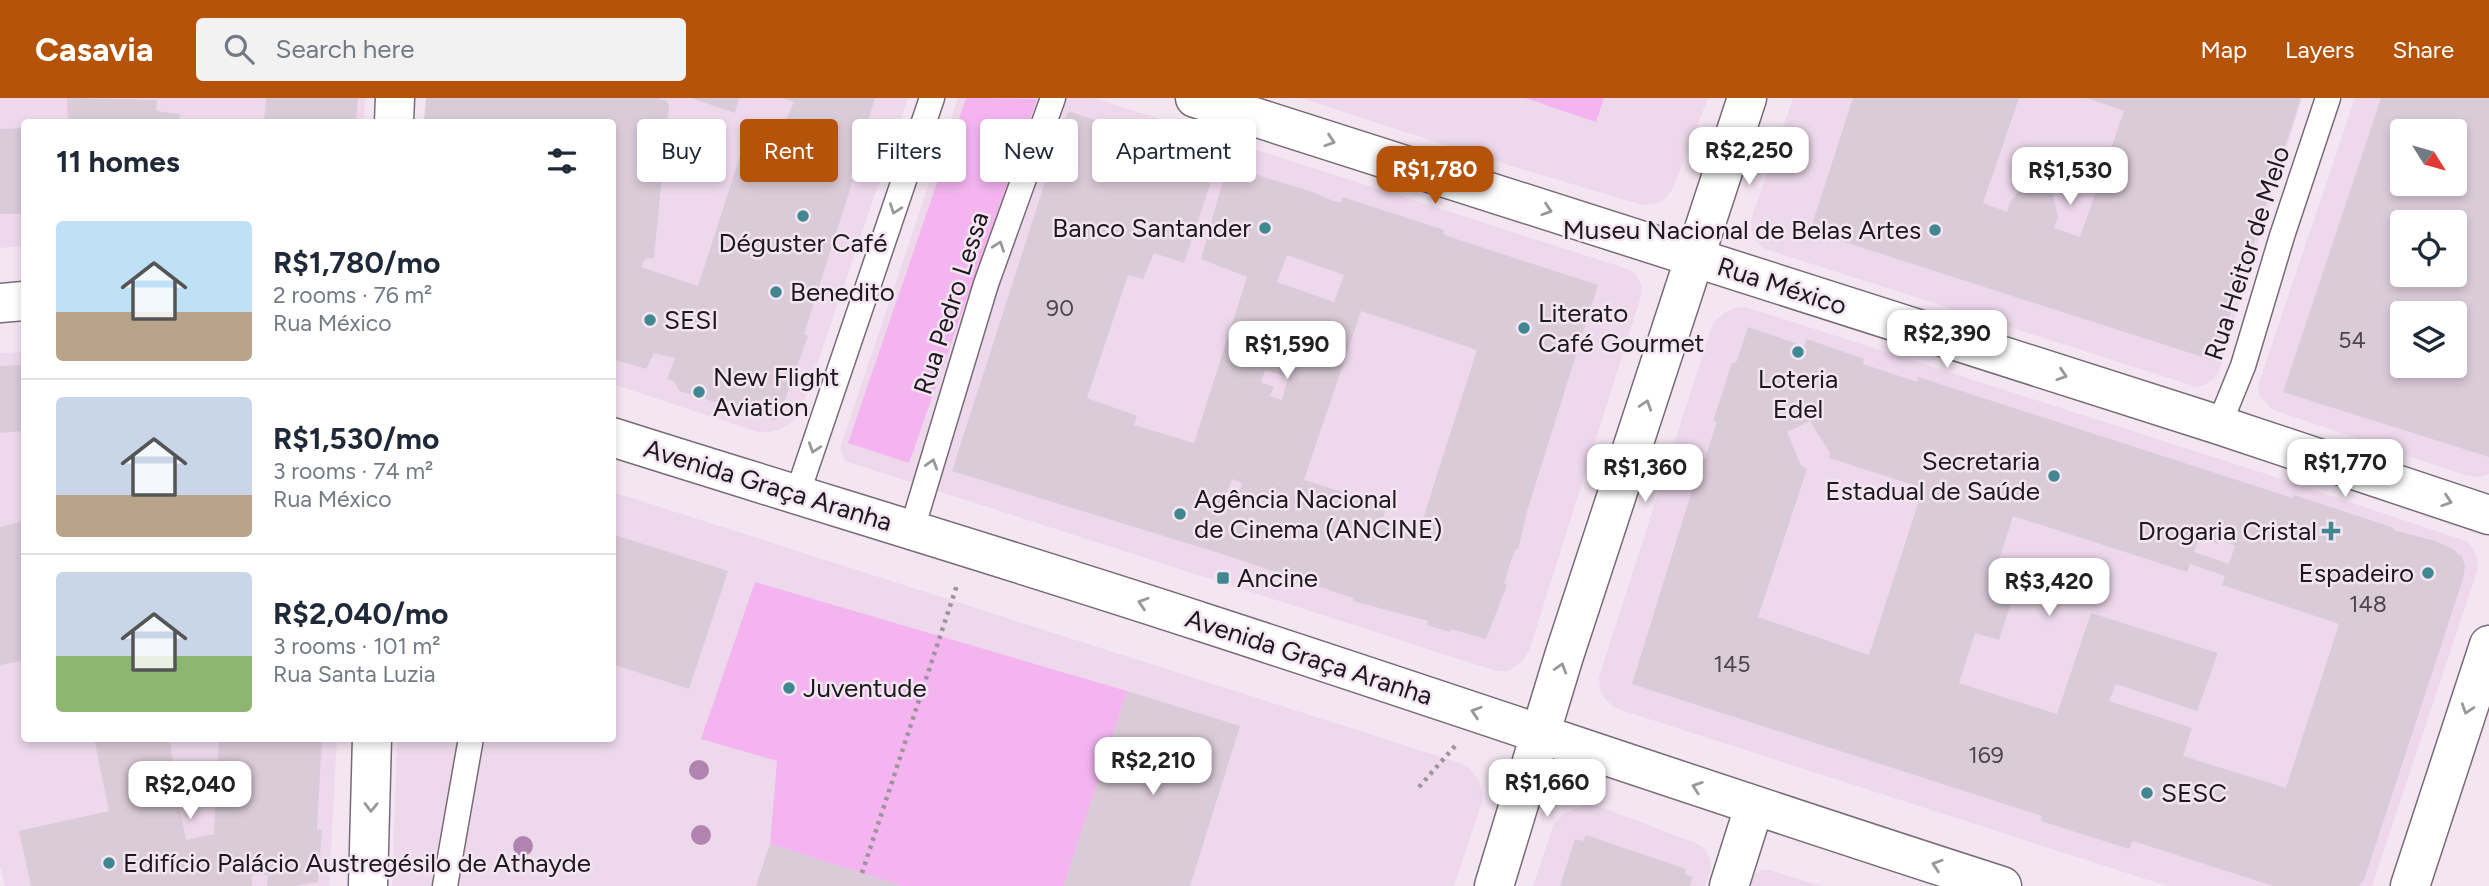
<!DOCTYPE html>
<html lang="en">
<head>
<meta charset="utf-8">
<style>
	:root { --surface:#fff; --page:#f2f2f3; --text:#1f2937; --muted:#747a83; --line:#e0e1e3; --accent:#b45309 }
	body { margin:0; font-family:Figtree,sans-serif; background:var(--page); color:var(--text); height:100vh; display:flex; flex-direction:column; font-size:26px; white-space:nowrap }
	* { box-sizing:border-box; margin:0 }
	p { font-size:23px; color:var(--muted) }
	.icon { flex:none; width:38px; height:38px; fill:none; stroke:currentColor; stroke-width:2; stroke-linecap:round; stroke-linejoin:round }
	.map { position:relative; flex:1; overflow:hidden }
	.panel { position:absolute; left:21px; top:21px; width:595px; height:623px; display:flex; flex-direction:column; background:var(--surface); border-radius:7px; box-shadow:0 4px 10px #0003 }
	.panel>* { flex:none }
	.guide { position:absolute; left:637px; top:21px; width:665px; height:63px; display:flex; gap:14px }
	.needle { width:46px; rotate:127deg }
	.fabs { position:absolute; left:2390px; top:21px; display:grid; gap:14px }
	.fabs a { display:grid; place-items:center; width:77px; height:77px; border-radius:7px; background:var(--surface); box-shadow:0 4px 10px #0003; font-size:35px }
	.price { position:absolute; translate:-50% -60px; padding:0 16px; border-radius:14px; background:#fff; color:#222; font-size:23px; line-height:46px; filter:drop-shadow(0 2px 4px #0008) }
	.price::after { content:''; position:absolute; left:50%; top:42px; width:21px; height:16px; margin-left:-10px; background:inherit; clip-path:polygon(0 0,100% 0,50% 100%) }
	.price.current { background:var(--accent); color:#fff }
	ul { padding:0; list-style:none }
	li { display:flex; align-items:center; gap:21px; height:175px; padding:0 35px }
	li+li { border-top:2px solid var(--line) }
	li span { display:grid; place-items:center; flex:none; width:196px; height:140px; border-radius:7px; color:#555 }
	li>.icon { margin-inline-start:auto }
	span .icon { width:84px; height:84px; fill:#fffc; stroke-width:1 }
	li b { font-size:30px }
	h2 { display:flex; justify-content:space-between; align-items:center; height:84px; padding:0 35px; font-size:30px }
	.pill { padding:0 24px; border-radius:7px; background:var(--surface); box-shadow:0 4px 10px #0003; font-size:24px; line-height:63px }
	.pill.current { background:var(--accent); color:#fff }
	header { display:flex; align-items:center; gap:42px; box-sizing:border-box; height:98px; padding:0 35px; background:var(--accent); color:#fff }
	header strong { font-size:33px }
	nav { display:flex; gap:38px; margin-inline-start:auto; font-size:24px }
	.search { width:490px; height:63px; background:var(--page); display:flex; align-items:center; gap:18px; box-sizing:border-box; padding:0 24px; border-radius:7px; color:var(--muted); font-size:26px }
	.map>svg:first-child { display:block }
</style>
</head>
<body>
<header>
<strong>Casavia</strong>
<div class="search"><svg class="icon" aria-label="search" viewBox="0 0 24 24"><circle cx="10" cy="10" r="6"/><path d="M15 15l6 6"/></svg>Search here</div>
<nav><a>Map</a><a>Layers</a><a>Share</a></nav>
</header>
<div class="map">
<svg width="2489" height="788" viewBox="0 0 2489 788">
	<rect width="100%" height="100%" fill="#f3e5f2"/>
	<g fill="#eed9ec" fill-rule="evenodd">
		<polygon points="0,0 365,0 364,24 24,24 24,148 0,150"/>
		<polygon points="431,0 908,0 811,284 801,312 793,323 782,331 770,334 758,334 613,286 612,24 429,24"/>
		<polygon points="958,0 1094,0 1628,171 1636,177 1641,186 1642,195 1529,553 1524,561 1516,568 1507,573 1496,573 845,363 840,350"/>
		<polygon points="1300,0 1708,0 1672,92 1665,101 1655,106 1643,107 1511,68"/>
		<polygon points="1793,0 2302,0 2218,276 2207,286 2197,289 1765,151 1757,144 1752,135 1751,122"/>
		<path d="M2355 0H2489V376L2478 379 2464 377 2271 311 2260 298 2258 288ZM2403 33H2455V86H2403ZM2403 124H2455V177H2403ZM2403 215H2455V268H2403Z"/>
		<polygon points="1746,209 2263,375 2466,443 2473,451 2477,461 2478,471 2372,788 2167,788 1615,610 1606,602 1600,591 1599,579 1713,225 1725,214 1735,210"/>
		<polygon points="24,254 24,640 337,641 329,788 5,788 0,768 0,255"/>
		<polygon points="613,394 1460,665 1470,671 1478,681 1482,692 1482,704 1454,788 392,788 397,641 612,640"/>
		<polygon points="1586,707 1598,708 1698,746 1706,752 1710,761 1711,771 1705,788 1533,788 1554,725 1563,716"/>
		<polygon points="1761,772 1770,772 1821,788 1748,788 1754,776"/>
	</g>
	<g fill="#f3b4f0">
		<polygon points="966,0 1037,1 909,365 848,345"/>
		<polygon points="1525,0 1604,0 1596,24"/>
		<polygon points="755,484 1127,593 1064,788 901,788 770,746 777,663 701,641"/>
	</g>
	<g fill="#dacbd8" fill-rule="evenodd">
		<polygon points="67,0 157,2 156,13 180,16 179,24 68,24"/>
		<polygon points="266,0 358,0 356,24 264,24"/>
		<polygon points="426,0 657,0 667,3 669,7 654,160 645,161 641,169 698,188 744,46 751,48 759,22 783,29 794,4 783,0 875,0 850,80 853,82 804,236 808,238 778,321 774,322 679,293 675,284 667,281 675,260 654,255 646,271 612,261 612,24 424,24"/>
		<polygon points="691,0 739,0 735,15"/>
		<polygon points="1853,0 2019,0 1983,105 2007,114 2010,104 2019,93 2030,87 2041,89 2053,96 2058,119 2054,130 2080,139 2124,13 2086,0 2301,0 2215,263 1810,133"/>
		<path d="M2381 0H2489V359L2283 294ZM2403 33H2455V86H2403ZM2403 124H2455V177H2403ZM2403 215H2455V268H2403Z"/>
		<path d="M1068 13 1218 63 1184 165 1154 155 1143 181 1128 177 1087 300 1137 318 1134 327 1194 345 1247 179 1201 161 1227 68 1313 94 1333 103 1341 104 1343 99 1444 132 1443 136 1450 139 1598 187 1528 410 1518 451 1515 452 1511 463 1504 485 1507 487 1486 541 1451 531 1450 534 1427 527 1428 523 1353 503V500L1219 455 952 373ZM1287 157 1344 177 1334 204 1277 184ZM1361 213 1477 252 1419 433 1383 420 1386 408 1304 382ZM1265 272 1288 279 1282 302 1270 298 1274 289 1261 284ZM1232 381 1242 385 1235 408 1224 404Z"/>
		<polygon points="24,30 24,116 0,116 0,31"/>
		<path d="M1748 229 1804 248 1807 241 1864 261 1863 266 1917 284 1918 279 2293 400 2294 397 2394 430 2393 432 2435 443 2453 451 2462 459 2465 468 2463 481 2364 782 2359 788H2273L2133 743 2129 751 2041 723 2042 718 1632 586 1702 360H1705L1717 324 1713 323 1732 265H1736ZM1810 323 1830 355 1829 360 1923 390 1869 557 1758 519 1807 371 1801 367 1787 334ZM2013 418 2187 474 2190 466 2225 478 2222 487 2339 526 2286 690 2183 658 2192 630 2109 603 2116 586 2197 613 2218 555 2091 515 2057 616 1959 585 1975 535 1999 542 2020 476 1997 468ZM2199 439 2218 446 2220 442 2235 448 2229 466 2194 454Z"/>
		<polygon points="24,267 24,333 0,335 0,268"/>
		<polygon points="24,423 24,562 0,567 0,429"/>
		<polygon points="612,436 728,473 689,591 612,566"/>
		<polygon points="1127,593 1240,628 1190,788 1064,788"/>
		<polygon points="94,640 170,640 177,698 186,742 214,736 219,640 322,640 317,732 322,732 318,784 295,788 267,788 268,777 252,777 252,788 31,788 19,733 109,713"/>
		<polygon points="1586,737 1686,771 1685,776 1693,779 1690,788 1560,788 1575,741 1583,743"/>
		<polygon points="770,746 900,787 899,788 756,788"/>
	</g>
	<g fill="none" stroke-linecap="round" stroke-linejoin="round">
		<g stroke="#786b77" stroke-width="27">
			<g id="service">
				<polyline points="2219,327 2243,268 2282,138 2328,0"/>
				<polyline points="797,397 932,0"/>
				<polyline points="912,431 986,186 1053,0"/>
				<polyline points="445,788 471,640"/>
			</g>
		</g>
		<g stroke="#786b77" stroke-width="41">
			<polyline id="minor" points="1729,788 1754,709"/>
		</g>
		<g stroke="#786b77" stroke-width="41">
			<g id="tertiary">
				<polyline points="1195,0 2219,327 2489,417"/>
				<polyline points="394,24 395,0"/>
				<polyline points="368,788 372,640"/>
				<polyline points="1494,788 1564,558 1747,0"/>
			</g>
		</g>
		<g stroke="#786b77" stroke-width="41">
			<polyline id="secondary" points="2410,788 2489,547"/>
		</g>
		<g stroke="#786b77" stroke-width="41">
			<g id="primary">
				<polyline points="0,205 24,203"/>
				<path d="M612 339C811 402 1010 461 1208 526 1473 612 1736 703 2002 788"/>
			</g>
		</g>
		<g stroke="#9d939c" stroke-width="4.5" stroke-dasharray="3.5 5" stroke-linecap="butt">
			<polyline points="1419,689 1455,648"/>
			<polyline points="862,775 957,487"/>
		</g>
		<use href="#service" stroke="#fff" stroke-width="24"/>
		<use href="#minor" stroke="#fff" stroke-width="38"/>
		<use href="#tertiary" stroke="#fff" stroke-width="38"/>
		<use href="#secondary" stroke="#fff" stroke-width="38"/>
		<use href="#primary" stroke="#fff" stroke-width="38"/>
	</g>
	<g fill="#b183af">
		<circle cx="699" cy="672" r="10"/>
		<circle cx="701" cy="737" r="10"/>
		<circle cx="523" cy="748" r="10"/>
	</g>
	<defs><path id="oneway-chevron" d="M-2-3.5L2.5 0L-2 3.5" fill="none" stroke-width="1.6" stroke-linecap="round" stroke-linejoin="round" transform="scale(1.75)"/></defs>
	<g stroke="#9a989a">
		<use href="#oneway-chevron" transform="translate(1330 43) rotate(18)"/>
		<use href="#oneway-chevron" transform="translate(895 111) rotate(109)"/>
		<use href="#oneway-chevron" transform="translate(1547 112) rotate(18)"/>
		<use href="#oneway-chevron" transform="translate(999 148) rotate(-70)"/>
		<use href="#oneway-chevron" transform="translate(2062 277) rotate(18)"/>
		<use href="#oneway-chevron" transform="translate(1646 307) rotate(-72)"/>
		<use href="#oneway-chevron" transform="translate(814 350) rotate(109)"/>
		<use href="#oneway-chevron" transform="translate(932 366) rotate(-73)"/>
		<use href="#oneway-chevron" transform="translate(2447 403) rotate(18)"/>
		<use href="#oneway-chevron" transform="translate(1143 505) rotate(-162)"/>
		<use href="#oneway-chevron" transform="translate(1561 570) rotate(-73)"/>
		<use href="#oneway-chevron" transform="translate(2467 611) rotate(108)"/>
		<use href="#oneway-chevron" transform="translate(1476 614) rotate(-162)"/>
		<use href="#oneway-chevron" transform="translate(1697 689) rotate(-161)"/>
		<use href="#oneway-chevron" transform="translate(371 709) rotate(91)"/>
		<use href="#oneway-chevron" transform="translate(1937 767) rotate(-162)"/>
	</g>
	<g fill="#40878f" stroke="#f3e5f2" stroke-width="2.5">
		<circle cx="803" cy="118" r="7"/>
		<circle cx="1265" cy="130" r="7"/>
		<circle cx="1935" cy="132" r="7"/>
		<circle cx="776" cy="194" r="7"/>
		<circle cx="650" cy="222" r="7"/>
		<circle cx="1524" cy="230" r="7"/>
		<circle cx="1798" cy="254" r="7"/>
		<circle cx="699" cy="294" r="7"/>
		<circle cx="2054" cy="378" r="7"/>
		<circle cx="1180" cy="416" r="7"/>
		<path d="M2327.5 422.5h7v7h7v7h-7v7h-7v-7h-7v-7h7z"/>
		<circle cx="2428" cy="475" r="7"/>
		<rect x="1216" y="473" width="14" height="14" rx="3.5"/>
		<circle cx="789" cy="590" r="7"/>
		<circle cx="2147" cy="695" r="7"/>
		<circle cx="109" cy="765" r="7"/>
	</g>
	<g text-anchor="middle" stroke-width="5" stroke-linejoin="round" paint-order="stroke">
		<g font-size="23" fill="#4d464c">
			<text x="1060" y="218">90</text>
			<text x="2352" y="250">54</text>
			<text x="2368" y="514">148</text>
			<text x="1732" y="574">145</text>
			<text x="1986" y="665">169</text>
		</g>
		<g font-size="26" fill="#1e191e" stroke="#f3e5f2" text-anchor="start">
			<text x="1251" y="139" text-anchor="end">Banco Santander</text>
			<text x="1921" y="141" text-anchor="end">Museu Nacional de Belas Artes</text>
			<text x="803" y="154" text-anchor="middle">Déguster Café</text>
			<text x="790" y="203">Benedito</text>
			<text x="1538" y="224">Literato<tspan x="1538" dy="30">Café Gourmet</tspan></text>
			<text x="664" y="231">SESI</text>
			<text x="713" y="288">New Flight<tspan x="713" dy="30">Aviation</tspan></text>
			<text x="1798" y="290" text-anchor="middle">Loteria<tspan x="1798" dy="30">Edel</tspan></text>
			<text x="2040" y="372" text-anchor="end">Secretaria<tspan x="2040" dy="30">Estadual de Saúde</tspan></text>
			<text x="1194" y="410">Agência Nacional<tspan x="1194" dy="30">de Cinema (ANCINE)</tspan></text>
			<text x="2317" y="442" text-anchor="end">Drogaria Cristal</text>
			<text x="2414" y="484" text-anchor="end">Espadeiro</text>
			<text x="1237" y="489">Ancine</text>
			<text x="803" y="599">Juventude</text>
			<text x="2161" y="704">SESC</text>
			<text x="123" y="774">Edifício Palácio Austregésilo de Athayde</text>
		</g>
		<g font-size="26" fill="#1e191e" stroke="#f3e5f2">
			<text transform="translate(2247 155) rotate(-72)" y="9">Rua Heitor de Melo</text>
			<text transform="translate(1782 188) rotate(18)" y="9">Rua México</text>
			<text transform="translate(951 205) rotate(-72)" y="9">Rua Pedro Lessa</text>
			<text transform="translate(768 387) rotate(17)" y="9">Avenida Graça Aranha</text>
			<text transform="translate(1309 559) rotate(18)" y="9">Avenida Graça Aranha</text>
		</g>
	</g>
</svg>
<div class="fabs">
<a><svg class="needle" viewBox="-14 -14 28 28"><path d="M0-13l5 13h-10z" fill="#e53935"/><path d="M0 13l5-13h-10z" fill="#747a83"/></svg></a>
<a><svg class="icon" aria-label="locate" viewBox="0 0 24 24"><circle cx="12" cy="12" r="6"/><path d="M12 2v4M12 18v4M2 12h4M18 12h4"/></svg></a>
<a><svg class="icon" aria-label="layers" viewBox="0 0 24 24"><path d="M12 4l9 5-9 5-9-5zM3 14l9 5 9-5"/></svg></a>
</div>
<b class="price" style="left:1749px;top:89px">R$2,250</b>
<b class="price current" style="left:1435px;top:108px">R$1,780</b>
<b class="price" style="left:2070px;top:109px">R$1,530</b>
<b class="price" style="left:1947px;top:272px">R$2,390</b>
<b class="price" style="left:1287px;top:283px">R$1,590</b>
<b class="price" style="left:2345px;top:401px">R$1,770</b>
<b class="price" style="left:1645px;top:406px">R$1,360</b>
<b class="price" style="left:2049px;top:520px">R$3,420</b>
<b class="price" style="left:1153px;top:699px">R$2,210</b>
<b class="price" style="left:1547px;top:721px">R$1,660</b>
<b class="price" style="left:190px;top:723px">R$2,040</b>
<div class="guide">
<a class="pill">Buy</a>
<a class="pill current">Rent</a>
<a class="pill">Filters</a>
<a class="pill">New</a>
<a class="pill">Apartment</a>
</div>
<section class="panel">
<h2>11 homes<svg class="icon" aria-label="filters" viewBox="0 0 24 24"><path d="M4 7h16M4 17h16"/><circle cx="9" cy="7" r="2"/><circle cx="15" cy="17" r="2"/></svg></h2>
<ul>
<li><span style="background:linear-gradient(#bfe0f5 65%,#b9a48a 0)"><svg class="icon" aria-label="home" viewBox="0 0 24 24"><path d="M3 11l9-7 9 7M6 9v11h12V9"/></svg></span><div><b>R$1,780/mo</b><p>2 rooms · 76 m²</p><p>Rua México</p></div></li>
<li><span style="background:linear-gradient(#c9d6e8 70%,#b9a48a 0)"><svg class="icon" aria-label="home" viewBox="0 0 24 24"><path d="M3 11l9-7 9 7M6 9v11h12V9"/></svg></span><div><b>R$1,530/mo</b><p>3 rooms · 74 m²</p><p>Rua México</p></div></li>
<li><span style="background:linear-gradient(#c9d6e8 60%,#8fb573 0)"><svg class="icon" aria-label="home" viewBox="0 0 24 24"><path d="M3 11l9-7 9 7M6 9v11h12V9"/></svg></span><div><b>R$2,040/mo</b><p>3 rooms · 101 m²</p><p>Rua Santa Luzia</p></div></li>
</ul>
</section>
</div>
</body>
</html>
